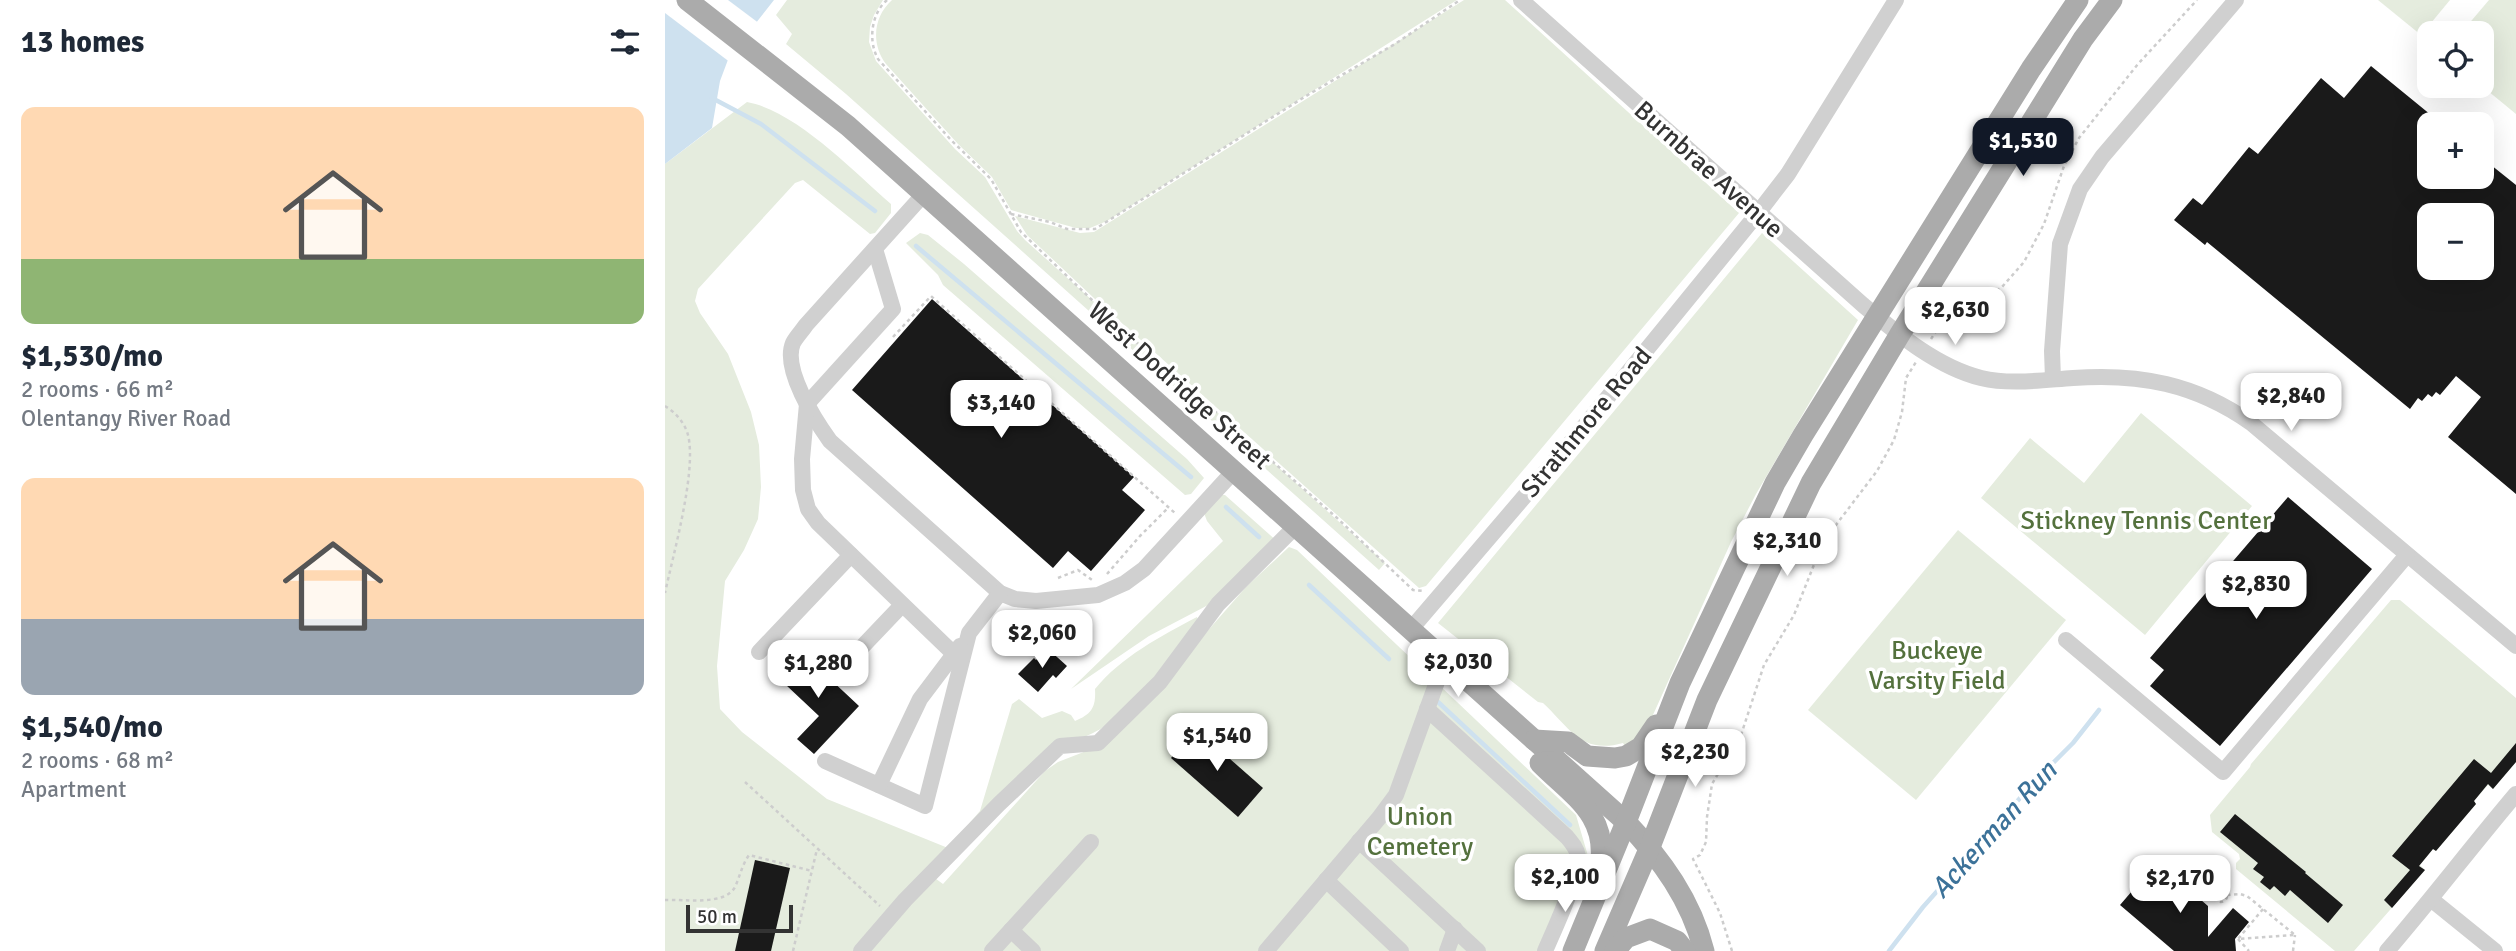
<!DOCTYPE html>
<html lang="en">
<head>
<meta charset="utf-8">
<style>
	:root { --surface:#fff; --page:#f6f6f7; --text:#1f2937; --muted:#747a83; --accent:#111827 }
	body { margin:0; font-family:Signika,sans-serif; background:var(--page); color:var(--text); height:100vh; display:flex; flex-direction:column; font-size:26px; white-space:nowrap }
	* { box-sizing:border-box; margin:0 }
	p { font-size:23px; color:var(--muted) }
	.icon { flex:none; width:38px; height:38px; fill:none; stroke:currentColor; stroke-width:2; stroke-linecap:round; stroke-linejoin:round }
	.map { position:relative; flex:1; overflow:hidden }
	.side { display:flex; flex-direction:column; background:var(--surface); width:665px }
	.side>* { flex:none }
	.fabs { position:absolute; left:1752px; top:21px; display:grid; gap:14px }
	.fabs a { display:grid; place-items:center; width:77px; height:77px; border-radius:14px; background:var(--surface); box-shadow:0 7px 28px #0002; font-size:35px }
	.scale { position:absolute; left:21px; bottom:18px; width:107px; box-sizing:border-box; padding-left:7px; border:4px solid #333; border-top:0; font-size:19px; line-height:24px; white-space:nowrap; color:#333; -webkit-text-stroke:5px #fff; paint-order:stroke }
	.price { position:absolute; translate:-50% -60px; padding:0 16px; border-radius:14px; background:#fff; color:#222; font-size:23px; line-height:46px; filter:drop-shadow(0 2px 4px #0008) }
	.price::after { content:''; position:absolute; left:50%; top:42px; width:21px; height:16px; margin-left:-10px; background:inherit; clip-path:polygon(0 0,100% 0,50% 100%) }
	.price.selected { background:var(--accent); color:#fff }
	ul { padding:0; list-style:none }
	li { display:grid; align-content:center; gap:14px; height:371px; padding:0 21px }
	li span { display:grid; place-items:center; height:217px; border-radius:14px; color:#555 }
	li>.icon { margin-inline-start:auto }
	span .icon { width:126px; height:126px; fill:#fffc; stroke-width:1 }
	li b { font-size:30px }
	h2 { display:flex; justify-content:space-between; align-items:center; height:84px; padding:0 21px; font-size:30px }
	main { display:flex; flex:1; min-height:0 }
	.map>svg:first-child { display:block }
</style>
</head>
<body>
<main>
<section class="side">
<h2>13 homes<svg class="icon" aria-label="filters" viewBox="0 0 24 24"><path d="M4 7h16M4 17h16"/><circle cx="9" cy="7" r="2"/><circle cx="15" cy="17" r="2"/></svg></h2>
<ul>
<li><span style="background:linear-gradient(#ffd9b3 70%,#8fb573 0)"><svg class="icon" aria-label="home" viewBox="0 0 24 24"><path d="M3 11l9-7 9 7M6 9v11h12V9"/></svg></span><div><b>$1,530/mo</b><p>2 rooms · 66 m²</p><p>Olentangy River Road</p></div></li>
<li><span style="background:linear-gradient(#ffd9b3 65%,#9aa5b1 0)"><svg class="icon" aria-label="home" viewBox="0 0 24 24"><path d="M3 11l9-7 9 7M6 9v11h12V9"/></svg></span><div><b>$1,540/mo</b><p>2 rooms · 68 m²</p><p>Apartment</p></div></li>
</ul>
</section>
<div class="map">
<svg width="1851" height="951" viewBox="0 0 1851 951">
	<rect width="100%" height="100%" fill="#fff"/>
	<g fill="#e5ecde">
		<polygon points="122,0 218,0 209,15 205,27 204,42 211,61 290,149 320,177 352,231 360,240 720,563 714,570 181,94 121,44 127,34 111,15"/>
		<path d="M227 0H792L442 221 425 228H411L346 210 327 177 293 144 221 64C206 44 208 17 227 0Z"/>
		<polygon points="799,0 840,0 1074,213 761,586 754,588 431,300 362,235 350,216 415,233 429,232"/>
		<polygon points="1713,0 1785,0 1756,35"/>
		<polygon points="1824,0 1851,0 1851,114 1817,86 1816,33 1796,33"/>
		<path d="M82 102C131 111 188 171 226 204V213L210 233 205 234 138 180 130 183 33 289 30 301 35 313 63 354 86 412 94 445 96 487 93 519 79 550 60 581 52 666 55 709 77 732 162 799 283 848 315 811 347 704 354 699 377 718 397 711 406 715 410 721C427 714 431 707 430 689 456 657 496 636 532 617L533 620C509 652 464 717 428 733 421 737 413 738 406 740L267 876 278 884 380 771 393 762 429 748 539 635 581 587 624 547 632 550 911 815 923 856 885 951H0V164Z"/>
		<polygon points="255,233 263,235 299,264 522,459 539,478 526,494 520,495 278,285 273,275 241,243"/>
		<path d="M1097 233 1193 320 1091 494 1066 542 983 726 961 748 958 743C916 755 904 727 878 703L873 702 773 623Z"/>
		<polygon points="1476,413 1587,506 1480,635 1316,498 1365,438 1419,483"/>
		<polygon points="554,495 560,495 613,542 547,603 484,636 406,689 558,541 542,521 539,513"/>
		<polygon points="1293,530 1401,620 1251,800 1143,710"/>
		<polygon points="1726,600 1735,600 1851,698 1851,762 1828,789 1823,785 1809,801 1811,804 1771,851 1768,849 1755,865 1760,870 1689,951 1670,951 1571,869 1571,863 1575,859 1574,854 1547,832 1545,815 1585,767 1586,764"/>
	</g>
	<polygon fill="#cee1ef" points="2,0 109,0 64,57 55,81 47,128 0,164 0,3"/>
	<polygon fill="#fff" points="0,0 63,0 95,24 66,63 0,13"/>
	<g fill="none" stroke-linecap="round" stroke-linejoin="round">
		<g stroke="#cee1ef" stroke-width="4.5">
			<polyline points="47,98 96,124 210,211"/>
			<polyline points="251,246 526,477"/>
			<polyline points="561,507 594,537"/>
			<polyline points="644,585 724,659"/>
			<polyline points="773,702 905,825"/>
			<polyline points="1224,951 1258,907 1372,779 1408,743 1434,710"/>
		</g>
	</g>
	<g fill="#1a1a1a" fill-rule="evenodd">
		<path d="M1706 66 1777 124H1764V177H1816V157L1851 185V494L1783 437 1816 397 1791 376 1775 395 1771 392 1767 397 1763 394 1757 401 1753 398 1745 409 1542 242 1540 245 1509 220 1528 198 1537 205 1584 147 1593 154 1656 78 1679 98ZM1764 215H1816V268H1764Z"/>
		<polygon points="267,299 469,477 457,490 480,510 426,571 403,551 388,568 187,390"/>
		<polygon points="1623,497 1707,569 1555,746 1485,686 1499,670 1485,658"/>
		<polygon points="382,648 402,666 391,678 388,675 373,692 353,674 369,658 371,660"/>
		<polygon points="133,649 194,706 149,754 132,739 154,716 121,685 126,680 114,669"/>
		<polygon points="531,729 598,788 573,817 506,758"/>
		<polygon points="1851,743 1851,762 1828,789 1823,784 1809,801 1811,804 1771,851 1768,849 1754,866 1760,870 1727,908 1719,900 1745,870 1727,856 1809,759 1826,773"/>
		<polygon points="1570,814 1641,872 1640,873 1678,905 1663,923 1625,890 1620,896 1609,886 1605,890 1595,882 1599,877 1588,869 1593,863 1555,832"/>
		<polygon points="90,860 125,868 106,951 70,951"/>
		<polygon points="1492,862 1543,906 1543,937 1568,908 1584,922 1570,939 1571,951 1509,951 1455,905"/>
	</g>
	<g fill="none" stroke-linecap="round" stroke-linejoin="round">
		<g stroke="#cdcdcd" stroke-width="2.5" stroke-dasharray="3.5 3.5" stroke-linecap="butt">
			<path d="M222 0C206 14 203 41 213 59L286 140 326 179 356 232 473 344 671 517 748 590 758 591"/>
			<polyline points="346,214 385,222 402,229 430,229 641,96 730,44 795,0"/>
			<polyline points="228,337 266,296 511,514"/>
			<polyline points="1266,339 1279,319 1287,313 1322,298 1337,287 1359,262 1379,224 1399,166 1414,138 1473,64 1532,0"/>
			<path d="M0 406C10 412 20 423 23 435 32 471 8 555 0 593"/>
			<polyline points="442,574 475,536 503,508"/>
			<polyline points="393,578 413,570 427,580"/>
			<polyline points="564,758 592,727"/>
			<polyline points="80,782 215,906"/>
			<circle cx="1556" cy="896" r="6"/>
			<polyline points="1562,895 1575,894 1582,896 1630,935"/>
			<path d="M0 900C19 899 60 906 70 887 75 876 77 865 84 855L147 871"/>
			<polyline points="1598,909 1573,939 1630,935"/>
			<polyline points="1573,939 1584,951"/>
			<polyline points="128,951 152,849"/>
			<polyline points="1067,951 1055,913 1028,859 1035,855 1041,842 1042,817 1047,784 1076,735 1099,665 1129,615 1158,542 1212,471 1229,440 1237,412 1241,378 1251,362"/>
			<polyline points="1628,951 1630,935"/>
		</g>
		<g stroke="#d0d0d0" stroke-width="16">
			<path d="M856 0 1198 305C1233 334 1272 367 1316 378 1345 385 1378 380 1408 378 1474 373 1531 384 1586 423L1851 646"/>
			<path d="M259 194 141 325C137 331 131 337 128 343 117 369 150 420 165 441L335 593 350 599 371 601 433 595 460 583 479 569 569 471"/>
			<polyline points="210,249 228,309 142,404 137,459 138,490 143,509 153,523 289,654"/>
			<polyline points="1388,379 1387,351 1395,244 1415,189 1437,157 1571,0"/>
			<polyline points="746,629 912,435 1093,213 1123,174 1231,0"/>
			<polyline points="1401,640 1558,772 1742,555"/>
			<polyline points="94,652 186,555"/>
			<polyline points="177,668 237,605"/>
			<path d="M762 709 902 837C907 843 912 849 913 856 916 873 888 932 880 951"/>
			<polyline points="160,761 260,806 304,633 335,593"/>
			<polyline points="214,785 255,699 295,646"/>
			<polyline points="694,841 813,951"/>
			<polyline points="661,880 736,951"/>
			<polyline points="1767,900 1830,951"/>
			<polyline points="346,930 368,951"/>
			<polyline points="196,951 240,900 334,804 395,746 433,743 495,682 553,604 631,526"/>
			<polyline points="327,951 426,842"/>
			<polyline points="601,951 714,818 731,795 773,679 786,664"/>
			<polyline points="782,951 790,929"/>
			<path d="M1722 951C1766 900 1807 846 1851 794"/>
		</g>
		<g stroke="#ababab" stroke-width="21">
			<path d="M22 0 183 126 961 822C997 860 1026 900 1039 951"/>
			<polyline points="869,740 903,742 922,756 950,758 961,756 976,747 991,725"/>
			<path d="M875 763C909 797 944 815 935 868"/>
			<polyline points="908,951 961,822 1015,683 1110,483 1138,435 1366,69 1413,0"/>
			<polyline points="940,951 985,847 1042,700 1146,483 1235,334 1418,39 1447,0"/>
			<polyline points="950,951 961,938 985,929 1012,941 1020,951"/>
		</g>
	</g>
	<g text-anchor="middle" stroke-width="7" stroke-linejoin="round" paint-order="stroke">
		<g font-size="26" fill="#333" stroke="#fff">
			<text transform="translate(1044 169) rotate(42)" y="9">Burnbrae Avenue</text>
			<text transform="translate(515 385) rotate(42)" y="9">West Dodridge Street</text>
			<text transform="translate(921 422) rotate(-50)" y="9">Strathmore Road</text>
		</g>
		<g font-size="26" fill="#54713d" stroke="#fff">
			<text x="1481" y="529">Stickney Tennis Center</text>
			<text x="1272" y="659">Buckeye<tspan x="1272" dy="30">Varsity Field</tspan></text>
			<text x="755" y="825">Union<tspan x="755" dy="30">Cemetery</tspan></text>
		</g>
		<g font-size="28" font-style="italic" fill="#3c7299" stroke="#fff">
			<text transform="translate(1328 829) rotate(-48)" y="10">Ackerman Run</text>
		</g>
	</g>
</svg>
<div class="fabs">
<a><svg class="icon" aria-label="locate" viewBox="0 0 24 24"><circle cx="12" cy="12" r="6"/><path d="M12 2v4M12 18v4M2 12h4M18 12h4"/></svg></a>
<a>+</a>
<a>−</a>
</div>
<div class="scale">50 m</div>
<b class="price selected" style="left:1358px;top:178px">$1,530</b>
<b class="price" style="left:1290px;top:347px">$2,630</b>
<b class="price" style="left:1626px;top:433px">$2,840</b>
<b class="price" style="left:336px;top:440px">$3,140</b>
<b class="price" style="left:1122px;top:578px">$2,310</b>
<b class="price" style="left:1591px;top:621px">$2,830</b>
<b class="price" style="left:377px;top:670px">$2,060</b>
<b class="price" style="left:793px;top:699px">$2,030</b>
<b class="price" style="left:153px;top:700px">$1,280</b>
<b class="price" style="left:552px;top:773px">$1,540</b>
<b class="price" style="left:1030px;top:789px">$2,230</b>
<b class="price" style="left:900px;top:914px">$2,100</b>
<b class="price" style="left:1515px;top:915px">$2,170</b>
</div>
</main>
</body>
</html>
